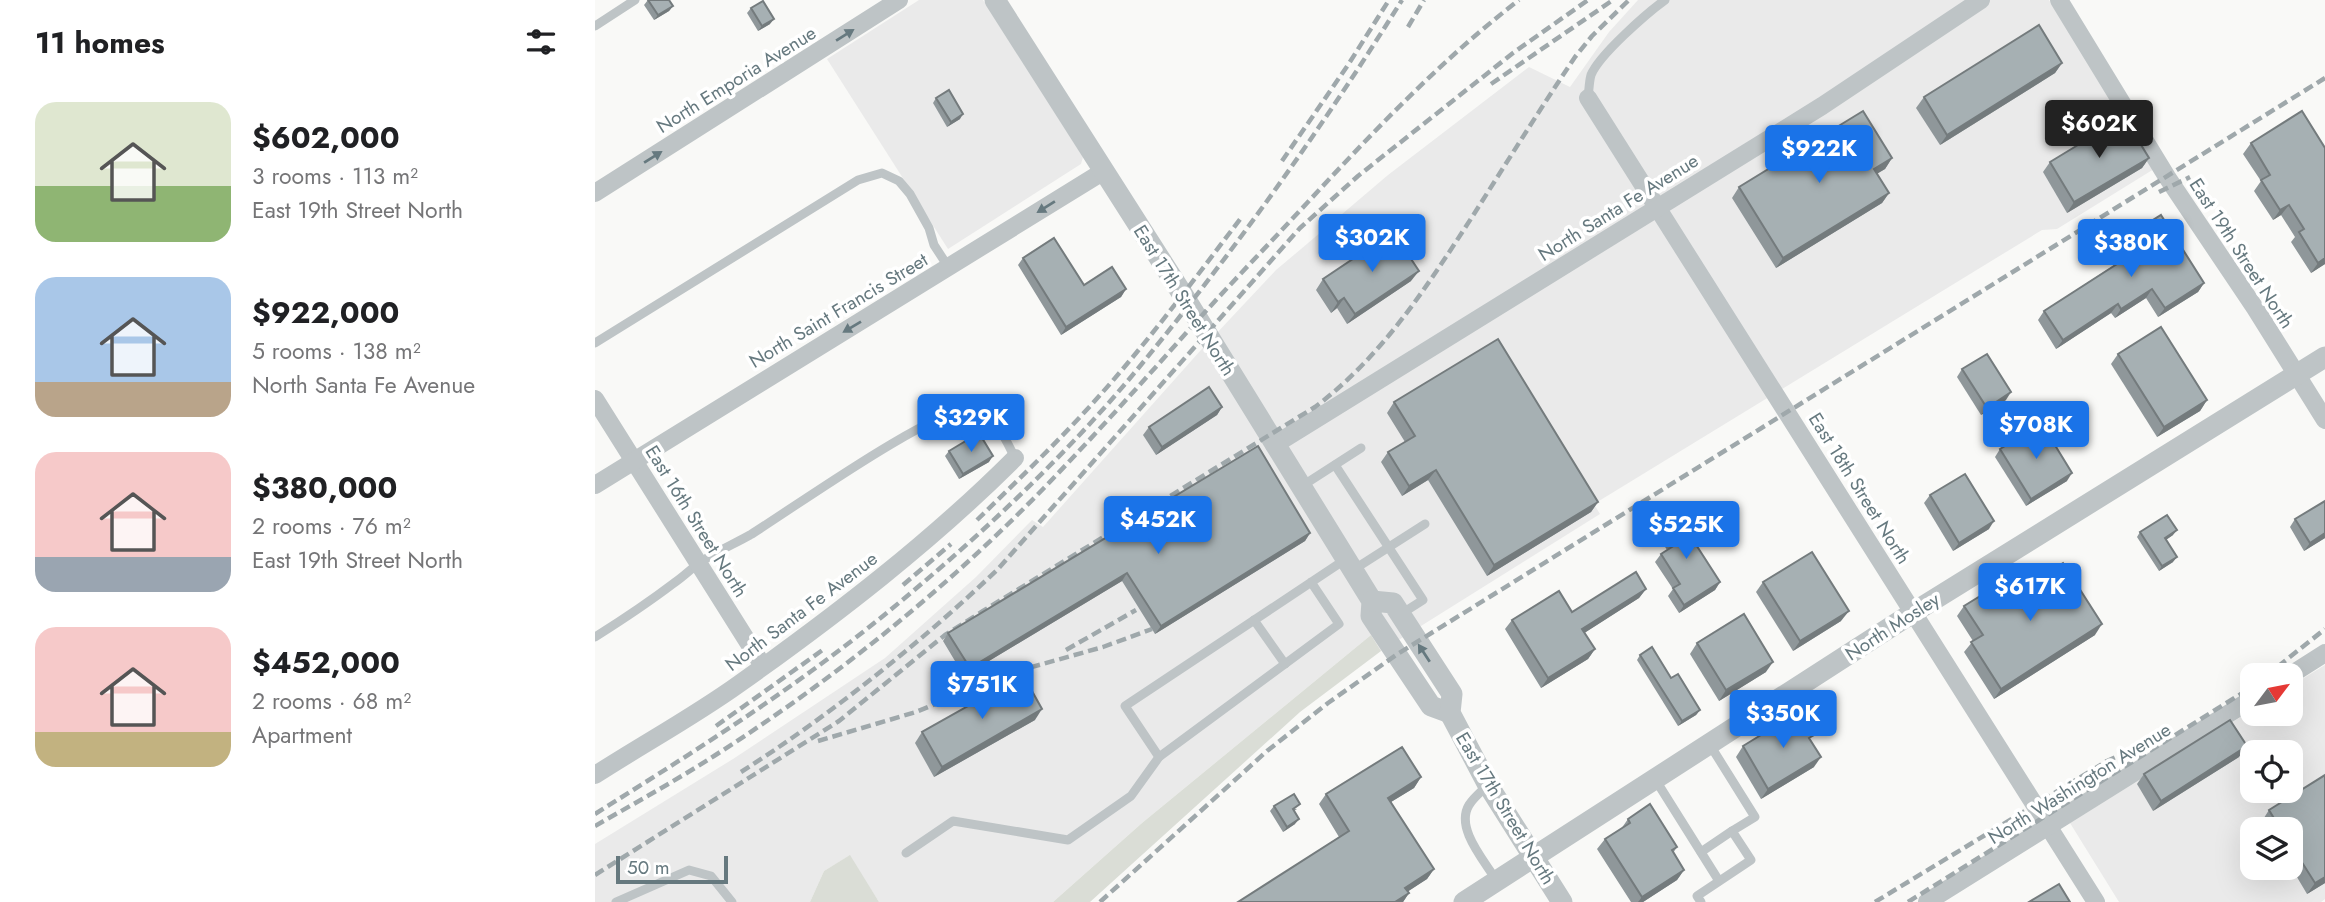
<!DOCTYPE html>
<html lang="en">
<head>
<meta charset="utf-8">
<style>
	:root { --surface:#fff; --page:#f6f6f6; --text:#202124; --muted:#757577; --accent:#1a73e8 }
	body { margin:0; font-family:Jost,sans-serif; background:var(--page); color:var(--text); height:100vh; display:flex; flex-direction:column; font-size:26px; white-space:nowrap }
	* { box-sizing:border-box; margin:0 }
	p { font-size:23px; color:var(--muted) }
	.icon { flex:none; width:38px; height:38px; fill:none; stroke:currentColor; stroke-width:2; stroke-linecap:round; stroke-linejoin:round }
	.map { position:relative; flex:1; overflow:hidden }
	.side { display:flex; flex-direction:column; background:var(--surface); width:595px }
	.side>* { flex:none }
	.needle { width:46px; rotate:58deg }
	.buttons { position:absolute; left:1645px; top:663px; display:grid; gap:14px }
	.buttons a { display:grid; place-items:center; width:63px; height:63px; border-radius:14px; background:var(--surface); box-shadow:0 7px 28px #0002; font-size:35px }
	.scale { position:absolute; left:21px; bottom:18px; width:112px; box-sizing:border-box; padding-left:7px; border:4px solid #66797f; border-top:0; font-size:19px; line-height:24px; white-space:nowrap; color:#66797f; -webkit-text-stroke:5px #fff; paint-order:stroke }
	.price { position:absolute; translate:-50% -60px; padding:0 16px; border-radius:7px; background:var(--accent); color:#fff; font-size:23px; line-height:46px; filter:drop-shadow(0 2px 4px #0008) }
	.price::after { content:''; position:absolute; left:50%; top:42px; width:21px; height:16px; margin-left:-10px; background:inherit; clip-path:polygon(0 0,100% 0,50% 100%) }
	.price.active { background:#222; color:#fff }
	ul { padding:0; list-style:none }
	li { display:flex; align-items:center; gap:21px; height:175px; padding:0 35px }
	li span { display:grid; place-items:center; flex:none; width:196px; height:140px; border-radius:21px; color:#555 }
	li>.icon { margin-inline-start:auto }
	span .icon { width:84px; height:84px; fill:#fffc; stroke-width:1 }
	li b { font-size:30px }
	h2 { display:flex; justify-content:space-between; align-items:center; height:84px; padding:0 35px; font-size:30px }
	main { display:flex; flex:1; min-height:0 }
	.map>svg:first-child { display:block }
</style>
</head>
<body>
<main>
<section class="side">
<h2>11 homes<svg class="icon" aria-label="filters" viewBox="0 0 24 24"><path d="M4 7h16M4 17h16"/><circle cx="9" cy="7" r="2"/><circle cx="15" cy="17" r="2"/></svg></h2>
<ul>
<li><span style="background:linear-gradient(#dfe7d0 60%,#8fb573 0)"><svg class="icon" aria-label="home" viewBox="0 0 24 24"><path d="M3 11l9-7 9 7M6 9v11h12V9"/></svg></span><div><b>$602,000</b><p>3 rooms · 113 m²</p><p>East 19th Street North</p></div></li>
<li><span style="background:linear-gradient(#a9c7e8 75%,#b9a48a 0)"><svg class="icon" aria-label="home" viewBox="0 0 24 24"><path d="M3 11l9-7 9 7M6 9v11h12V9"/></svg></span><div><b>$922,000</b><p>5 rooms · 138 m²</p><p>North Santa Fe Avenue</p></div></li>
<li><span style="background:linear-gradient(#f6c9c9 75%,#9aa5b1 0)"><svg class="icon" aria-label="home" viewBox="0 0 24 24"><path d="M3 11l9-7 9 7M6 9v11h12V9"/></svg></span><div><b>$380,000</b><p>2 rooms · 76 m²</p><p>East 19th Street North</p></div></li>
<li><span style="background:linear-gradient(#f6c9c9 75%,#c2b280 0)"><svg class="icon" aria-label="home" viewBox="0 0 24 24"><path d="M3 11l9-7 9 7M6 9v11h12V9"/></svg></span><div><b>$452,000</b><p>2 rooms · 68 m²</p><p>Apartment</p></div></li>
</ul>
</section>
<div class="map">
<svg width="1730" height="902" viewBox="0 0 1730 902">
	<rect width="100%" height="100%" fill="#f9f9f7"/>
	<g fill="#eaeaea" fill-rule="evenodd">
		<polygon points="324,0 388,0 488,157 486,164 353,249 232,59"/>
		<polygon points="1043,0 1454,0 1559,169 1462,229 1447,230 999,504 1005,514 786,651 776,635 547,823 458,902 284,902 254,856 229,871 215,902 0,902 0,844 138,759 290,658 381,577 437,520 448,527 605,351 681,270 706,249 793,175 934,67 975,87 1014,32"/>
		<path d="M1730 665V899L1726 902H1524L1475 823 1657 710V714H1696V686ZM1657 752H1696V791H1657ZM1657 830H1696V868H1657Z"/>
	</g>
	<g fill="#daddd6">
		<polygon points="776,635 786,651 705,712 495,902 458,902 547,823"/>
		<polygon points="255,855 284,902 215,902 229,871"/>
	</g>
	<g fill="none" stroke-linecap="round" stroke-linejoin="round">
		<g stroke="#bec4c6" stroke-width="9">
			<polyline points="0,26 40,0"/>
			<path d="M993 98C994 91 994 82 996 75 1004 55 1052 13 1070 0"/>
			<polyline points="0,343 263,180 287,173 304,181 315,194 334,228 339,245 354,268"/>
			<polyline points="740,465 828,600 806,614"/>
			<polyline points="707,486 766,448"/>
			<polyline points="758,570 830,524"/>
			<polyline points="716,582 744,624 564,757 530,706 751,559"/>
			<polyline points="659,620 690,664"/>
			<path d="M0 637C27 620 54 602 79 583 88 577 96 569 104 563 120 552 139 544 155 535 194 511 341 406 376 409 399 411 411 440 420 458"/>
			<polyline points="1060,779 1124,881"/>
			<path d="M893 785C887 791 879 797 874 805 860 828 889 860 901 880"/>
			<polyline points="1106,852 1137,831"/>
			<polyline points="311,853 358,821 473,840 536,796 564,757"/>
			<polyline points="21,902 94,870 116,876 137,902"/>
			<polyline points="1106,902 1102,896 1156,860 1137,831 1160,817 1115,745"/>
		</g>
		<g stroke="#bec4c6" stroke-width="18">
			<polyline points="1464,0 1572,177 1660,308 1730,420"/>
			<polyline points="993,98 1501,902"/>
			<polyline points="0,193 304,0"/>
			<polyline points="0,399 168,666"/>
			<polyline points="679,445 1227,106 1386,0"/>
			<polyline points="0,485 509,171"/>
			<polyline points="1694,676 1730,653"/>
			<path d="M0 775C48 744 98 717 144 684 241 615 336 542 420 458"/>
			<polyline points="1332,902 1657,699"/>
		</g>
		<g stroke="#bec4c6" stroke-width="21">
			<polyline points="400,0 588,295 777,601 776,616 836,706 855,713"/>
			<polyline points="777,601 798,603 857,694 855,713 893,785 967,902"/>
			<polyline points="869,902 1319,612 1730,357"/>
		</g>
		<g stroke="#9fa8ab" stroke-width="4.5" stroke-dasharray="10 5" stroke-linecap="butt">
			<polyline points="813,27 829,0"/>
			<polyline points="896,84 1018,0"/>
			<polyline points="687,161 753,65 794,0"/>
			<polyline points="1564,192 1595,177"/>
			<path d="M382 520C424 479 467 438 506 394 556 338 601 277 646 218"/>
			<polyline points="308,585 356,544"/>
			<polyline points="471,650 541,610"/>
			<polyline points="1671,676 1730,629"/>
			<polyline points="121,726 229,649"/>
			<polyline points="223,741 321,712 419,672 508,647 557,629"/>
			<path d="M146 772C234 716 328 641 403 569L705 228 763 176 918 53 993 0"/>
			<path d="M0 814C97 753 194 692 283 620 378 543 473 455 550 360 643 246 729 125 807 0"/>
			<path d="M0 826C40 803 80 781 119 756 238 680 350 590 449 488 501 434 551 378 601 322 637 282 675 243 712 203 779 131 846 60 924 0"/>
			<path d="M0 875 244 721 350 635 388 611 720 407C788 356 833 285 879 214 912 162 945 109 980 57L997 36 1034 0"/>
			<polyline points="505,902 672,751 733,703 801,655 1730,78"/>
			<polyline points="1280,902 1512,761 1564,737"/>
			<polyline points="1313,902 1657,687"/>
		</g>
	</g>
	<g fill="#8f979a">
		<polygon points="53,0 74,0 78,6 74,11 59,20 49,5"/>
		<polygon points="156,8 175,24 163,31 152,13"/>
		<polygon points="1467,63 1460,73 1345,145 1321,108 1329,97"/>
		<polygon points="341,98 365,119 352,127 338,103"/>
		<polygon points="1656,143 1730,148 1730,264 1716,273 1696,242 1700,237 1686,215 1678,220 1659,191 1666,181 1648,154"/>
		<polygon points="1297,158 1290,169 1282,173 1294,193 1287,203 1181,268 1137,198 1144,187"/>
		<polygon points="1554,158 1547,168 1472,213 1448,172 1455,162"/>
		<polygon points="1526,240 1609,283 1603,292 1563,317 1551,298 1520,318 1516,313 1461,349 1443,320 1449,311 1527,260 1520,249"/>
		<polygon points="428,258 489,285 531,289 526,297 466,335 423,265"/>
		<polygon points="728,279 816,281 752,324 742,308 736,313 721,290"/>
		<polygon points="1523,354 1612,400 1605,411 1562,437 1516,364"/>
		<polygon points="1367,369 1411,400 1386,415 1362,377"/>
		<polygon points="799,402 1003,502 996,512 892,576 833,480 807,496 786,462 793,452 810,442 792,413"/>
		<polygon points="627,407 622,415 561,455 548,435 554,427"/>
		<polygon points="663,446 715,533 710,541 560,634 527,581 369,676 348,641 353,633"/>
		<polygon points="1405,449 1472,481 1431,506 1400,457"/>
		<polygon points="354,451 394,462 364,479 350,456"/>
		<polygon points="1335,495 1394,529 1358,551 1329,503"/>
		<polygon points="1730,501 1730,538 1709,551 1695,527 1700,519"/>
		<polygon points="1063,519 1125,582 1120,590 1084,613 1073,596 1078,589 1060,562 1066,554 1072,550 1057,526"/>
		<polygon points="1545,532 1578,535 1571,540 1578,562 1564,571 1542,537"/>
		<polygon points="1168,582 1246,621 1198,651 1161,592"/>
		<polygon points="1051,589 1044,598 989,633 1000,649 993,659 946,688 910,629 917,620 977,612"/>
		<polygon points="1425,590 1500,635 1399,699 1369,652 1378,641 1362,616 1369,606"/>
		<polygon points="1102,643 1171,672 1124,701 1095,654"/>
		<polygon points="1045,655 1076,678 1105,710 1101,715 1083,726 1042,660"/>
		<polygon points="440,720 339,777 320,743 327,732"/>
		<polygon points="1216,741 1219,767 1166,799 1141,757 1148,746"/>
		<polygon points="1644,757 1558,811 1542,784 1549,774"/>
		<polygon points="1730,775 1730,883 1712,894 1696,867 1696,830 1672,830 1667,821 1674,810"/>
		<polygon points="826,777 819,788 796,802 839,869 832,879 813,891 814,893 808,902 643,902 744,837 724,804 731,794"/>
		<polygon points="679,806 702,809 699,811 700,824 688,832 675,811"/>
		<polygon points="1033,819 1082,847 1078,853 1089,870 1082,880 1048,902 1036,902 1002,849 1010,839 1026,829"/>
	</g>
	<g fill="#747b7d">
		<polygon points="78,6 74,11 59,20 63,15"/>
		<polygon points="179,19 175,24 163,31 167,26"/>
		<polygon points="1467,63 1460,73 1345,145 1352,135"/>
		<polygon points="368,114 365,119 352,127 356,122"/>
		<polygon points="1297,158 1290,169 1272,180 1279,169"/>
		<polygon points="1554,158 1547,168 1472,213 1479,202"/>
		<polygon points="1294,193 1287,203 1181,268 1188,258"/>
		<polygon points="1694,205 1686,215 1678,220 1685,210"/>
		<polygon points="1730,258 1730,264 1716,273 1723,263"/>
		<polygon points="824,271 816,281 752,324 760,314"/>
		<polygon points="1609,283 1603,292 1563,317 1570,308"/>
		<polygon points="531,289 526,297 466,335 471,327"/>
		<polygon points="1557,289 1551,298 1520,318 1526,309"/>
		<polygon points="749,298 742,308 736,313 743,302"/>
		<polygon points="1523,304 1516,313 1461,349 1468,340"/>
		<polygon points="1416,392 1411,400 1386,415 1392,408"/>
		<polygon points="1612,400 1605,411 1562,437 1569,427"/>
		<polygon points="627,407 622,415 561,455 567,447"/>
		<polygon points="398,456 394,462 364,479 368,474"/>
		<polygon points="841,470 833,480 807,496 814,486"/>
		<polygon points="1477,473 1472,481 1431,506 1436,499"/>
		<polygon points="1003,502 996,512 892,576 899,565"/>
		<polygon points="1399,521 1394,529 1358,551 1364,543"/>
		<polygon points="1582,530 1578,535 1566,543 1570,538"/>
		<polygon points="715,533 710,541 560,634 566,626"/>
		<polygon points="1730,533 1730,538 1709,551 1715,543"/>
		<polygon points="1582,557 1578,562 1564,571 1567,566"/>
		<polygon points="532,573 527,581 369,676 375,668"/>
		<polygon points="1125,582 1120,590 1084,613 1089,605"/>
		<polygon points="1051,589 1044,598 980,639 987,629"/>
		<polygon points="1254,611 1246,621 1198,651 1205,641"/>
		<polygon points="1507,624 1500,635 1399,699 1406,689"/>
		<polygon points="1000,649 993,659 946,688 953,678"/>
		<polygon points="1178,662 1171,672 1124,701 1131,690"/>
		<polygon points="447,709 440,720 339,777 347,767"/>
		<polygon points="1105,710 1101,715 1083,726 1087,721"/>
		<polygon points="1652,746 1644,757 1558,811 1566,801"/>
		<polygon points="1226,757 1219,767 1166,799 1173,789"/>
		<polygon points="826,777 819,788 786,808 793,798"/>
		<polygon points="704,819 700,824 688,832 692,827"/>
		<polygon points="839,869 832,879 803,898 810,888"/>
		<polygon points="1089,870 1082,880 1048,902 1043,902 1047,897"/>
		<polygon points="1730,877 1730,883 1712,894 1720,883"/>
		<polygon points="814,893 808,902 800,902"/>
	</g>
	<g fill="#a6b0b3" stroke="#747b7d" stroke-width="2">
		<polygon points="53,0 74,0 78,6 63,15"/>
		<polygon points="168,1 179,19 167,26 156,8"/>
		<polygon points="1444,25 1467,63 1352,135 1329,97"/>
		<polygon points="354,90 368,114 356,122 341,98"/>
		<polygon points="1268,111 1297,158 1279,169 1294,193 1188,258 1144,187"/>
		<polygon points="1707,111 1730,148 1730,258 1723,263 1704,232 1709,229 1694,205 1685,210 1666,180 1675,175 1656,143"/>
		<polygon points="1529,117 1554,158 1479,202 1455,162"/>
		<polygon points="1566,215 1609,283 1570,308 1557,289 1526,309 1523,304 1468,340 1449,311 1536,255 1526,240"/>
		<polygon points="798,232 824,271 760,314 749,298 743,302 728,279"/>
		<polygon points="459,238 489,285 517,267 531,289 471,327 428,258"/>
		<polygon points="1566,327 1612,400 1569,427 1523,354"/>
		<polygon points="903,339 1003,502 899,565 841,470 814,486 793,452 820,436 799,402"/>
		<polygon points="1392,354 1416,392 1392,408 1367,369"/>
		<polygon points="614,387 627,407 567,447 554,427"/>
		<polygon points="1447,424 1477,473 1436,499 1405,449"/>
		<polygon points="384,433 398,456 368,474 354,451"/>
		<polygon points="663,446 715,533 566,626 532,573 375,668 353,633"/>
		<polygon points="1370,474 1399,521 1364,543 1335,495"/>
		<polygon points="1730,501 1730,533 1715,543 1700,519"/>
		<polygon points="1078,509 1125,582 1089,605 1078,588 1085,584 1066,554 1080,545 1063,519"/>
		<polygon points="1572,515 1582,530 1570,538 1582,557 1567,566 1545,532"/>
		<polygon points="1217,552 1254,611 1205,641 1168,582"/>
		<polygon points="1468,563 1507,624 1406,689 1376,642 1388,635 1369,606 1416,577 1425,590"/>
		<polygon points="1041,572 1051,589 987,629 1000,649 953,678 917,620 964,591 977,612"/>
		<polygon points="1149,614 1178,662 1131,690 1102,643"/>
		<polygon points="1057,647 1076,678 1083,674 1105,710 1087,721 1045,655"/>
		<polygon points="428,675 447,709 347,767 327,732"/>
		<polygon points="1207,710 1221,734 1214,738 1226,757 1173,789 1148,746"/>
		<polygon points="1635,720 1652,746 1566,801 1549,774"/>
		<polygon points="807,747 826,777 793,798 839,869 810,888 814,893 800,902 643,902 754,831 731,794"/>
		<polygon points="1730,775 1730,877 1720,883 1696,845 1696,830 1686,830 1674,810"/>
		<polygon points="699,794 705,804 698,809 704,819 692,827 679,806"/>
		<polygon points="1055,804 1082,847 1077,850 1089,870 1047,897 1010,839 1035,823 1033,819"/>
		<polygon points="1464,884 1475,902 1434,902"/>
	</g>
	<defs><path id="oneway-solid" d="M-6-.8H1V-3.2L6.5 0L1 3.2V.8H-6Z" transform="scale(1.75)"/></defs>
	<g fill="#66797f">
		<use href="#oneway-solid" transform="translate(250 35) rotate(-32)"/>
		<use href="#oneway-solid" transform="translate(58 157) rotate(-32)"/>
		<use href="#oneway-solid" transform="translate(451 207) rotate(148)"/>
		<use href="#oneway-solid" transform="translate(257 327) rotate(149)"/>
		<use href="#oneway-solid" transform="translate(829 653) rotate(-123)"/>
	</g>
	<g text-anchor="middle" stroke-width="7" stroke-linejoin="round" paint-order="stroke">
		<g font-size="19" fill="#66797f" stroke="#fff">
			<text transform="translate(141 79) rotate(-32)" y="7">North Emporia Avenue</text>
			<text transform="translate(1023 207) rotate(-32)" y="7">North Santa Fe Avenue</text>
			<text transform="translate(1647 253) rotate(57)" y="7">East 19th Street North</text>
			<text transform="translate(590 300) rotate(58)" y="7">East 17th Street North</text>
			<text transform="translate(243 310) rotate(-31)" y="7">North Saint Francis Street</text>
			<text transform="translate(1265 488) rotate(58)" y="7">East 18th Street North</text>
			<text transform="translate(102 521) rotate(58)" y="7">East 16th Street North</text>
			<text transform="translate(206 611) rotate(-37)" y="7">North Santa Fe Avenue</text>
			<text transform="translate(1297 626) rotate(-33)" y="7">North Mosley</text>
			<text transform="translate(1484 783) rotate(-32)" y="7">North Washington Avenue</text>
			<text transform="translate(911 808) rotate(59)" y="7">East 17th Street North</text>
		</g>
	</g>
</svg>
<div class="buttons">
<a><svg class="needle" viewBox="-14 -14 28 28"><path d="M0-13l5 13h-10z" fill="#e53935"/><path d="M0 13l5-13h-10z" fill="#757577"/></svg></a>
<a><svg class="icon" aria-label="locate" viewBox="0 0 24 24"><circle cx="12" cy="12" r="6"/><path d="M12 2v4M12 18v4M2 12h4M18 12h4"/></svg></a>
<a><svg class="icon" aria-label="layers" viewBox="0 0 24 24"><path d="M12 4l9 5-9 5-9-5zM3 14l9 5 9-5"/></svg></a>
</div>
<div class="scale">50 m</div>
<b class="price active" style="left:1504px;top:160px">$602K</b>
<b class="price" style="left:1224px;top:185px">$922K</b>
<b class="price" style="left:777px;top:274px">$302K</b>
<b class="price" style="left:1536px;top:279px">$380K</b>
<b class="price" style="left:376px;top:454px">$329K</b>
<b class="price" style="left:1441px;top:461px">$708K</b>
<b class="price" style="left:563px;top:556px">$452K</b>
<b class="price" style="left:1091px;top:561px">$525K</b>
<b class="price" style="left:1435px;top:623px">$617K</b>
<b class="price" style="left:387px;top:721px">$751K</b>
<b class="price" style="left:1188px;top:750px">$350K</b>
</div>
</main>
</body>
</html>
